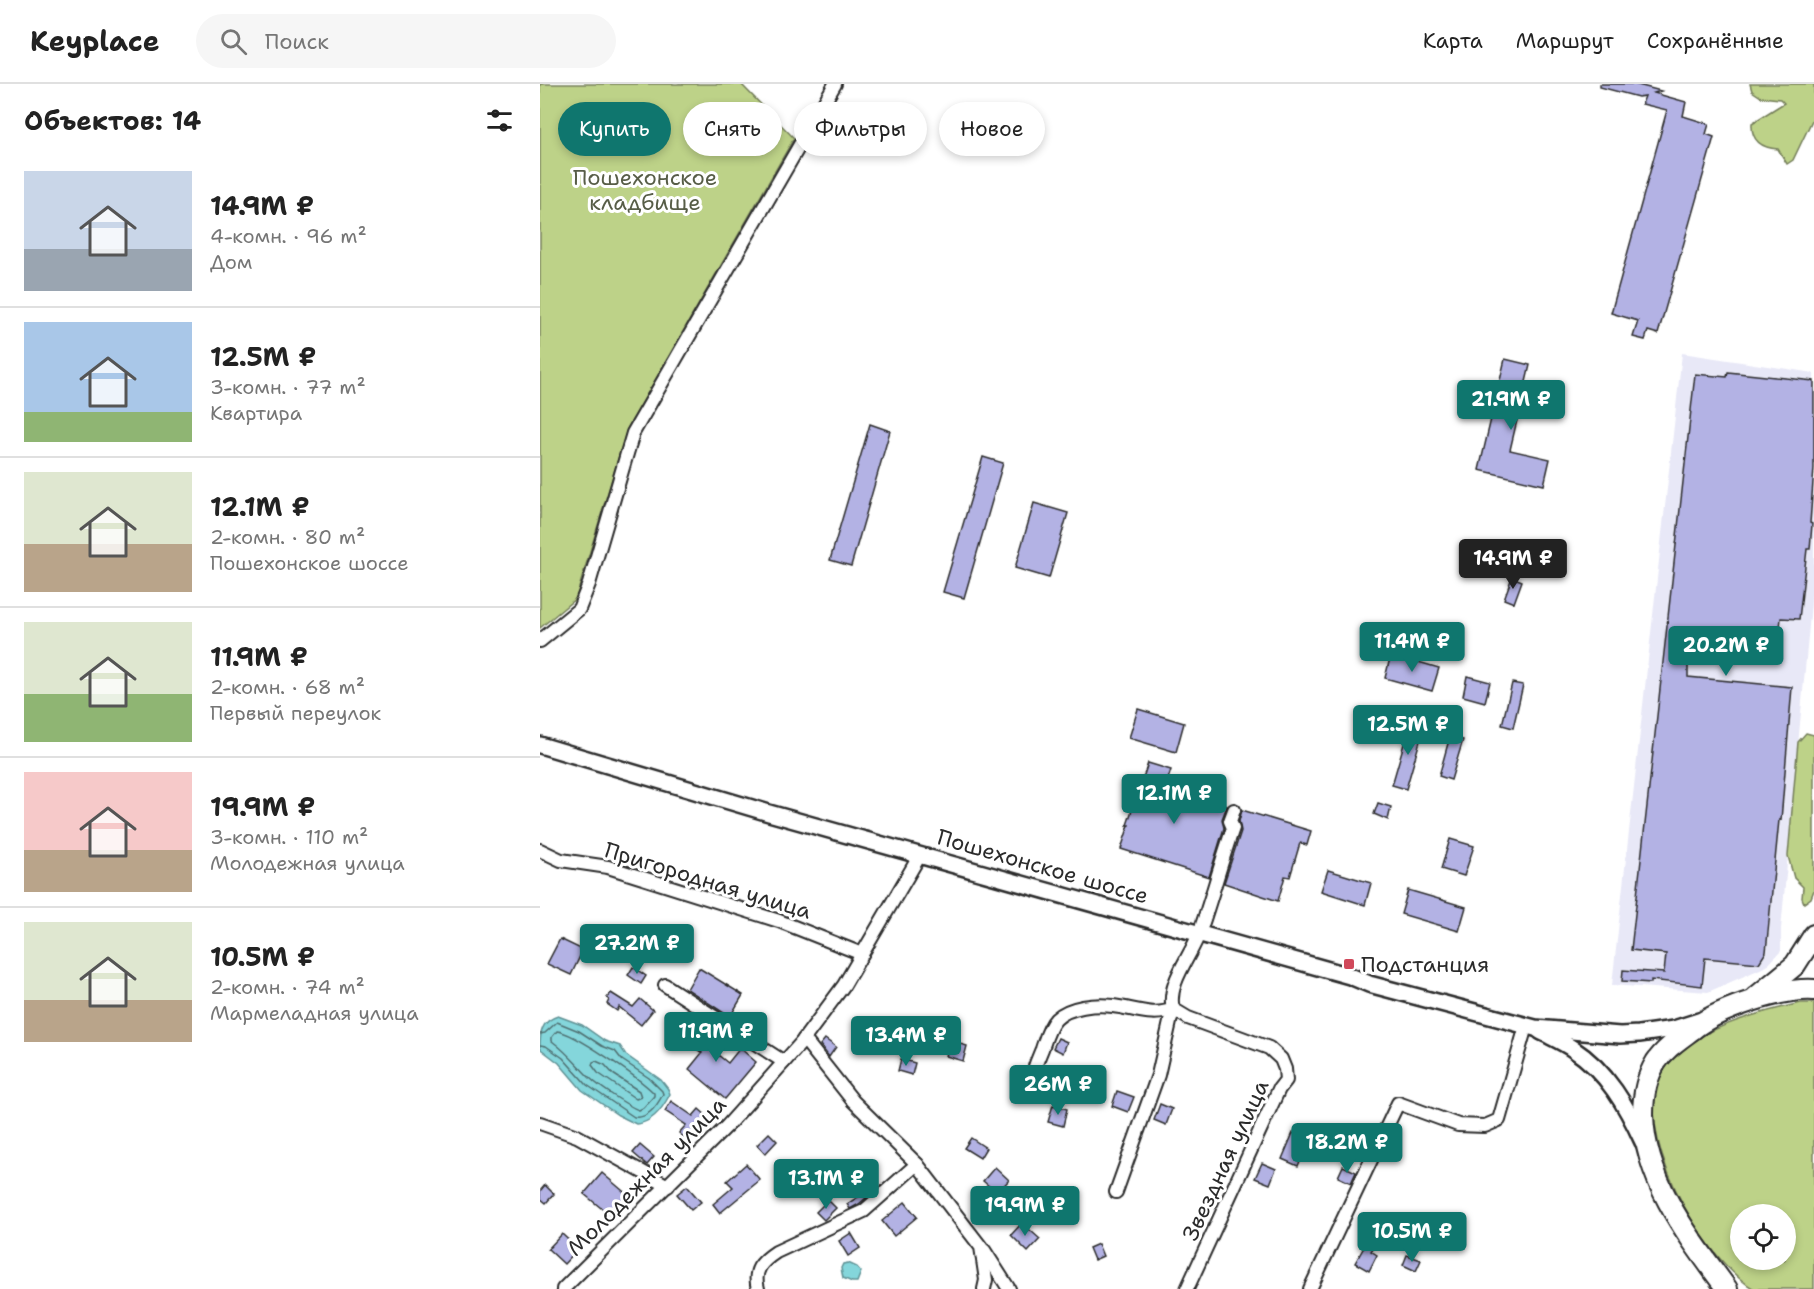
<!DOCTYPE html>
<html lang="ru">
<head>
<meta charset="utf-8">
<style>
	:root { --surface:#fff; --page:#f6f6f6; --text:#222; --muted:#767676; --line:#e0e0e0; --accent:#0f766e }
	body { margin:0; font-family:"Shantell Sans",sans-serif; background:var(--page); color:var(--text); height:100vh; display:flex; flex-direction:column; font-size:22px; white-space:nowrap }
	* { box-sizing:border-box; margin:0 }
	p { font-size:20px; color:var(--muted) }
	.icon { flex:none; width:33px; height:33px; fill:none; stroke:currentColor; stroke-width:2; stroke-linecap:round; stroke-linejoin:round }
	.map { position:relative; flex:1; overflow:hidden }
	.panel { display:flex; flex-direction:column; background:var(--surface); width:540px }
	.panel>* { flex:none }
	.top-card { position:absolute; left:18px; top:18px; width:570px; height:54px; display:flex; gap:12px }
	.tools { position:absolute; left:1190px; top:1120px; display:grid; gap:12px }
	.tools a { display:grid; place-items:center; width:66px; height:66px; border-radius:50%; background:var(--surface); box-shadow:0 3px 9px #0003; font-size:30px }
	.price { position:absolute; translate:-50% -51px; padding:0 14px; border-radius:6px; background:var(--accent); color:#fff; font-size:20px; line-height:39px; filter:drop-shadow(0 2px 3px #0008) }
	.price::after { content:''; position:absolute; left:50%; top:36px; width:18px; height:14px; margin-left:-9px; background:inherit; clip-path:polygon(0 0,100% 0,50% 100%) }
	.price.on { background:#222; color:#fff }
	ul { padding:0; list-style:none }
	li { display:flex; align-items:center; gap:18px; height:150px; padding:0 24px }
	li+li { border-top:2px solid var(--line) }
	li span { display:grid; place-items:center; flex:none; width:168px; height:120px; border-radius:0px; color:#555 }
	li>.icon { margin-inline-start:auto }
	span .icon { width:72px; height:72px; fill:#fffc; stroke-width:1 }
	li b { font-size:26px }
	h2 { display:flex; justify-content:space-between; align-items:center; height:72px; padding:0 24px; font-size:26px }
	.chip { padding:0 21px; border-radius:27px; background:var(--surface); box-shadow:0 3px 9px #0003; font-size:21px; line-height:54px }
	.chip.on { background:var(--accent); color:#fff }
	header { display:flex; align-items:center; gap:36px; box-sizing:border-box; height:84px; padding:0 30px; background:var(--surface); border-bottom:2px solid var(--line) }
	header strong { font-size:28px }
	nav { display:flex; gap:33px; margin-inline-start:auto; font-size:21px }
	.search { width:420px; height:54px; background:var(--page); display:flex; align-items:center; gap:15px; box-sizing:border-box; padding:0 21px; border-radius:33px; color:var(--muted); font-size:22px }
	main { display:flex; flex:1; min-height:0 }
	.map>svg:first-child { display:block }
</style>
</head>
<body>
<header>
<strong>Keyplace</strong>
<div class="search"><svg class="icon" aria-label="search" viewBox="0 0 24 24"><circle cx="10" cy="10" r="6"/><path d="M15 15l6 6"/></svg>Поиск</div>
<nav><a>Карта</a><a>Маршрут</a><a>Сохранённые</a></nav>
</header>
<main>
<section class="panel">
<h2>Объектов: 14<svg class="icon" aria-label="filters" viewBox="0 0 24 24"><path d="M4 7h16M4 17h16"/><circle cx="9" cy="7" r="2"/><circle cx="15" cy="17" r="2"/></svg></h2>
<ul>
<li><span style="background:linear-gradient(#c9d6e8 65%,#9aa5b1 0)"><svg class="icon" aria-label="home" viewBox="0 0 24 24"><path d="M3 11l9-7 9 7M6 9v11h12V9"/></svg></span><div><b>14.9M ₽</b><p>4-комн. · 96 m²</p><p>Дом</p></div></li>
<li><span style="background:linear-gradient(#a9c7e8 75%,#8fb573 0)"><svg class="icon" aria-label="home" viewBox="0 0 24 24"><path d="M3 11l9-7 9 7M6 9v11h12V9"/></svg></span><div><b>12.5M ₽</b><p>3-комн. · 77 m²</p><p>Квартира</p></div></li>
<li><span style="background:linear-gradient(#dfe7d0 60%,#b9a48a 0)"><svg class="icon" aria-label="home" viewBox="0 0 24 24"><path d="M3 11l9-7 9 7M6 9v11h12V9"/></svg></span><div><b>12.1M ₽</b><p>2-комн. · 80 m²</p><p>Пошехонское шоссе</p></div></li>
<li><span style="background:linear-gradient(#dfe7d0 60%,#8fb573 0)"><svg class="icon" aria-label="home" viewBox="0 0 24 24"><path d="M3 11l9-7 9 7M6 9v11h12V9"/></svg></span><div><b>11.9M ₽</b><p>2-комн. · 68 m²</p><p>Первый переулок</p></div></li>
<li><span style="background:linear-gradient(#f6c9c9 65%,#b9a48a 0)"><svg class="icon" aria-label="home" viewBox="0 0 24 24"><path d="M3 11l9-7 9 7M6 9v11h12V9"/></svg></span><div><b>19.9M ₽</b><p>3-комн. · 110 m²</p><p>Молодежная улица</p></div></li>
<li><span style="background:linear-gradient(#dfe7d0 65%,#b9a48a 0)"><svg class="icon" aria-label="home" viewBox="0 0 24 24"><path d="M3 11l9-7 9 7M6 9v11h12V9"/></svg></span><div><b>10.5M ₽</b><p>2-комн. · 74 m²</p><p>Мармеладная улица</p></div></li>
</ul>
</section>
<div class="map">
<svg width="1274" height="1205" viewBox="0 0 1274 1205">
	<rect width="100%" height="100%" fill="#fff"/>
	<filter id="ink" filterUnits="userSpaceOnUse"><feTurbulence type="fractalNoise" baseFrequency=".0167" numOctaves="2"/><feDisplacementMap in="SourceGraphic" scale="12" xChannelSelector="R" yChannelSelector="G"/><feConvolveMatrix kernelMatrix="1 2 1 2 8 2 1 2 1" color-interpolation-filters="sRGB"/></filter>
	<g filter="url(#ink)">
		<polygon fill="#e8e8f7" points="1142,269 1274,289 1274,488 1241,845 1241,867 1227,882 1168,908 1072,901"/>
		<g fill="#bdd288" stroke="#747e5a" stroke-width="1.5" fill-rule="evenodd">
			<polygon points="0,0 201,0 254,54 87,345 36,514 0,544"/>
			<path d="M1210 0H1274V32L1253 76 1247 80 1238 65C1221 64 1211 57 1212 39L1244 19 1240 15 1221 13 1212 7Z"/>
			<polygon points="1266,649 1274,651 1274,806 1271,814 1264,819 1262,814 1263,803 1254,794 1248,772 1258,658"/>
			<path d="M1261 919H1274V1205H1214C1162 1174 1087 1044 1124 986 1150 945 1217 929 1261 919ZM1200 1131H1245V1176H1200Z"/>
		</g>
		<g fill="#84d6db" stroke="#609295" stroke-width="1.5">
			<path d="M18 932 42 941 65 957 80 962 86 971 121 996 128 1005 130 1010C123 1024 113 1039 96 1040L78 1031 42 1006 19 979 2 966 0 964C0 949 1 937 18 932Z"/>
			<polygon points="308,1179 317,1183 321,1188 317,1198 312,1198 303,1194 301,1184 303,1180"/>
		</g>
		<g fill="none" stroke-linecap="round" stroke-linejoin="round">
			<g stroke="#4f6f71" stroke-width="1.5">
				<path d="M17 947C34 948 100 995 114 1009V1012L103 1024 99 1026C89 1023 57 1001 50 994 37 981 27 968 12 957V953Z"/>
				<path d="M0 950 5 949 17 938 39 947 62 962 75 967 82 976 109 994 122 1007 123 1010C117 1022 107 1035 94 1033L47 1001 23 974 6 962 0 961"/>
				<polygon points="56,977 65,981 73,990 99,1007 101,1013 96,1015 58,989 52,981 53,978"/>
			</g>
		</g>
		<g fill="#b3b2e4" stroke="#2b2b2b" stroke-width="1.5">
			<polygon points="1060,0 1094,0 1121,7 1114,9 1146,18 1143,32 1169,40 1166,50 1174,53 1118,250 1108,247 1105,256 1093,253 1098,237 1071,229 1127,26 1102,20 1105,12 1098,13 1060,3"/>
			<polygon points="965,275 990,281 970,366 1010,375 1004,401 939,386"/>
			<polygon points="1188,288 1274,297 1274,384 1270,439 1272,440 1270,465 1267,465 1259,535 1241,534 1237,571 1150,562 1148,583 1148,593 1252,603 1241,736 1239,736 1226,868 1219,879 1165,874 1162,902 1111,896 1111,899 1082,897 1083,886 1124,889 1126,870 1091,866 1155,290 1187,293"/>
			<polygon points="330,340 350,347 311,482 290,476"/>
			<polygon points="443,373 463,379 424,514 403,508"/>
			<polygon points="494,419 528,429 509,494 475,484"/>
			<polygon points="972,493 982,497 974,519 964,515"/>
			<polygon points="851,570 899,584 892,607 845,594"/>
			<polygon points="927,592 950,598 945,618 923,612"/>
			<polygon points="972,599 983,601 973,644 962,641"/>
			<polygon points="598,625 644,639 636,668 589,654"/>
			<polygon points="870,639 884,643 866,705 852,701"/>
			<polygon points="910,652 923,656 911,696 899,692"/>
			<polygon points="608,679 631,686 626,701 687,722 682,735 684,744 669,793 581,765 589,741 587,741"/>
			<polygon points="838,719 851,723 848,736 834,730"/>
			<polygon points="702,726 771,747 767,761 760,759 750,793 745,792 738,817 684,799 701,747 699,737"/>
			<polygon points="910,755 934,762 924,792 901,785"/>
			<polygon points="788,786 831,799 825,821 781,807"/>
			<polygon points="868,806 926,823 919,847 861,830"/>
			<polygon points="20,855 43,866 31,891 7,880"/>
			<polygon points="93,883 106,892 101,900 88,891"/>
			<polygon points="159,884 203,911 190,933 147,905"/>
			<polygon points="71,909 93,923 100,915 113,926 101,941 79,923 77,927 67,920 69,916 67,914"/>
			<polygon points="154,935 169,945 161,957 188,979 200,964 216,978 185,1015 149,985 162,969 141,954"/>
			<polygon points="518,954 527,958 523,969 513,964"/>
			<polygon points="285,955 296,963 289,973 280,961"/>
			<polygon points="410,957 427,962 423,977 406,972"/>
			<polygon points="361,975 375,979 372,991 358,987"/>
			<polygon points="577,1007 594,1013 588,1028 572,1022"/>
			<polygon points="131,1017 153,1032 159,1025 168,1033 148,1057 139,1049 146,1041 125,1027"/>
			<polygon points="620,1020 632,1025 626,1041 614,1036"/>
			<polygon points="513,1021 527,1025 523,1042 508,1038"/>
			<polygon points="229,1049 237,1057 225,1070 217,1061"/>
			<polygon points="753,1049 769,1056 758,1082 742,1075"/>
			<polygon points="431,1054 446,1064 440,1074 424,1064"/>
			<polygon points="100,1061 114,1073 107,1081 93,1069"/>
			<polygon points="722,1079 736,1085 730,1100 715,1094"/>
			<polygon points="206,1080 220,1096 180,1129 173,1120 193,1103 187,1097"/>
			<polygon points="803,1082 816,1088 811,1099 798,1093"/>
			<polygon points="455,1083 469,1096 457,1109 443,1097"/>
			<polygon points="259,1087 272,1102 261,1112 248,1096"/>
			<polygon points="62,1089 89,1112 72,1133 44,1110"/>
			<polygon points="5,1101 14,1110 6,1119 0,1114 0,1107"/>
			<polygon points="147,1102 161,1118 151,1126 137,1110"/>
			<polygon points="332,1104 334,1107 319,1120 310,1125 307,1120"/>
			<polygon points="288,1116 296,1124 284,1136 276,1128"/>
			<polygon points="365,1118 377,1133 354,1152 342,1137"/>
			<polygon points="837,1131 850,1140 831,1167 837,1171 829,1187 815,1179 832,1149 827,1145"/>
			<polygon points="482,1139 500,1155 488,1168 471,1151"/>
			<polygon points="311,1149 320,1164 308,1172 299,1157"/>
			<polygon points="22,1150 38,1165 24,1180 8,1165"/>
			<polygon points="558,1160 563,1172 554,1176 549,1164"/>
			<polygon points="867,1171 881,1176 876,1187 863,1181"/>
		</g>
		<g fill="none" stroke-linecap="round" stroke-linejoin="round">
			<g stroke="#2b2b2b" stroke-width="16">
				<g id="minor">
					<polyline points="0,557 39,525 49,500 93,349 295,0"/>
					<polyline points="0,766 21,776 68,783 239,837 322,870"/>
					<polyline points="125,901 244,978"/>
					<polyline points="633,925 648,934 729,964 741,975 745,985 746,996 739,1005 647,1205"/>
					<polyline points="264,955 313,1017 377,1080 441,1163 446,1196 444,1205"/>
					<path d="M490 1000C492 988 497 977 502 965 505 956 509 942 516 935 529 922 556 920 573 922 593 924 613 934 633 925"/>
					<polyline points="0,1039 37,1052 128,1102"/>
					<path d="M576 1108 618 991 633 925C626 900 652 871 660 847 672 813 681 778 693 744L690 737 694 726"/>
					<polyline points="444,1166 469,1205"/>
					<polyline points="23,1205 187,1042 261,959 304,901 380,771"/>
					<path d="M218 1205C213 1186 221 1178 236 1168L324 1127 377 1080"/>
					<polyline points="770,1205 858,1019 918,1041 945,1042 959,1036 986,942"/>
				</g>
			</g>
			<g stroke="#2b2b2b" stroke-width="20">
				<g id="tertiary">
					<polyline points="0,661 229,729 810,892 829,900 995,944 1080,951 1099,950 1134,945 1159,937"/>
					<path d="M1000 947C1011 953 1023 958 1033 965 1067 987 1087 1023 1103 1058"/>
				</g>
			</g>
			<g stroke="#2b2b2b" stroke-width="24">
				<g id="primary">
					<polyline points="1215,914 1255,881 1274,851"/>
					<path d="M1187 1205C1149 1153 1105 1098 1103 1031 1103 1012 1106 994 1116 978 1126 963 1143 953 1157 942 1182 924 1243 904 1274 906"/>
				</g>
			</g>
			<use href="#minor" stroke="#fff" stroke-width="12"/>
			<use href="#tertiary" stroke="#fff" stroke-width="15"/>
			<use href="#primary" stroke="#fff" stroke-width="20"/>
		</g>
	</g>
	<rect fill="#d1495b" stroke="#fff" stroke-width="2" x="803" y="874" width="12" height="12" rx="3"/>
	<g text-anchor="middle" stroke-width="6" stroke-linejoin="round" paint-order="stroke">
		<g font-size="22" fill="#575d47" stroke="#fff">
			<text x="105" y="101">Пошехонское<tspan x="105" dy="25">кладбище</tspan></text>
		</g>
		<g font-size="22" fill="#2b2b2b" stroke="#fff">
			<text transform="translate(503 782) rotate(16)" y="8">Пошехонское шоссе</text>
			<text transform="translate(168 796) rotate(17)" y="8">Пригородная улица</text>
			<text transform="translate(685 1076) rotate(-65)" y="8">Звездная улица</text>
			<text transform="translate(106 1092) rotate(-45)" y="8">Молодежная улица</text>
		</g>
		<g font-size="22" fill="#2b2b2b" stroke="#fff" text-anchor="start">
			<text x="821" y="888">Подстанция</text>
		</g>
	</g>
</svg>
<div class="tools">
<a><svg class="icon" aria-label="locate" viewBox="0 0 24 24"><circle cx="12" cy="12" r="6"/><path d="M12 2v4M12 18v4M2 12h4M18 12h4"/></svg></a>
</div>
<b class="price" style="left:971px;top:347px">21.9M ₽</b>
<b class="price on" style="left:973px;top:506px">14.9M ₽</b>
<b class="price" style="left:872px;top:589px">11.4M ₽</b>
<b class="price" style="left:1186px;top:593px">20.2M ₽</b>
<b class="price" style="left:868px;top:672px">12.5M ₽</b>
<b class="price" style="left:634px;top:741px">12.1M ₽</b>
<b class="price" style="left:97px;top:891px">27.2M ₽</b>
<b class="price" style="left:176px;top:979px">11.9M ₽</b>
<b class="price" style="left:366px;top:983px">13.4M ₽</b>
<b class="price" style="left:518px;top:1032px">26M ₽</b>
<b class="price" style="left:807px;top:1090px">18.2M ₽</b>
<b class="price" style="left:286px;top:1126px">13.1M ₽</b>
<b class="price" style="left:485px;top:1153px">19.9M ₽</b>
<b class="price" style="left:872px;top:1179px">10.5M ₽</b>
<div class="top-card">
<a class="chip on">Купить</a>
<a class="chip">Снять</a>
<a class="chip">Фильтры</a>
<a class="chip">Новое</a>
</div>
</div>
</main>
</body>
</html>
